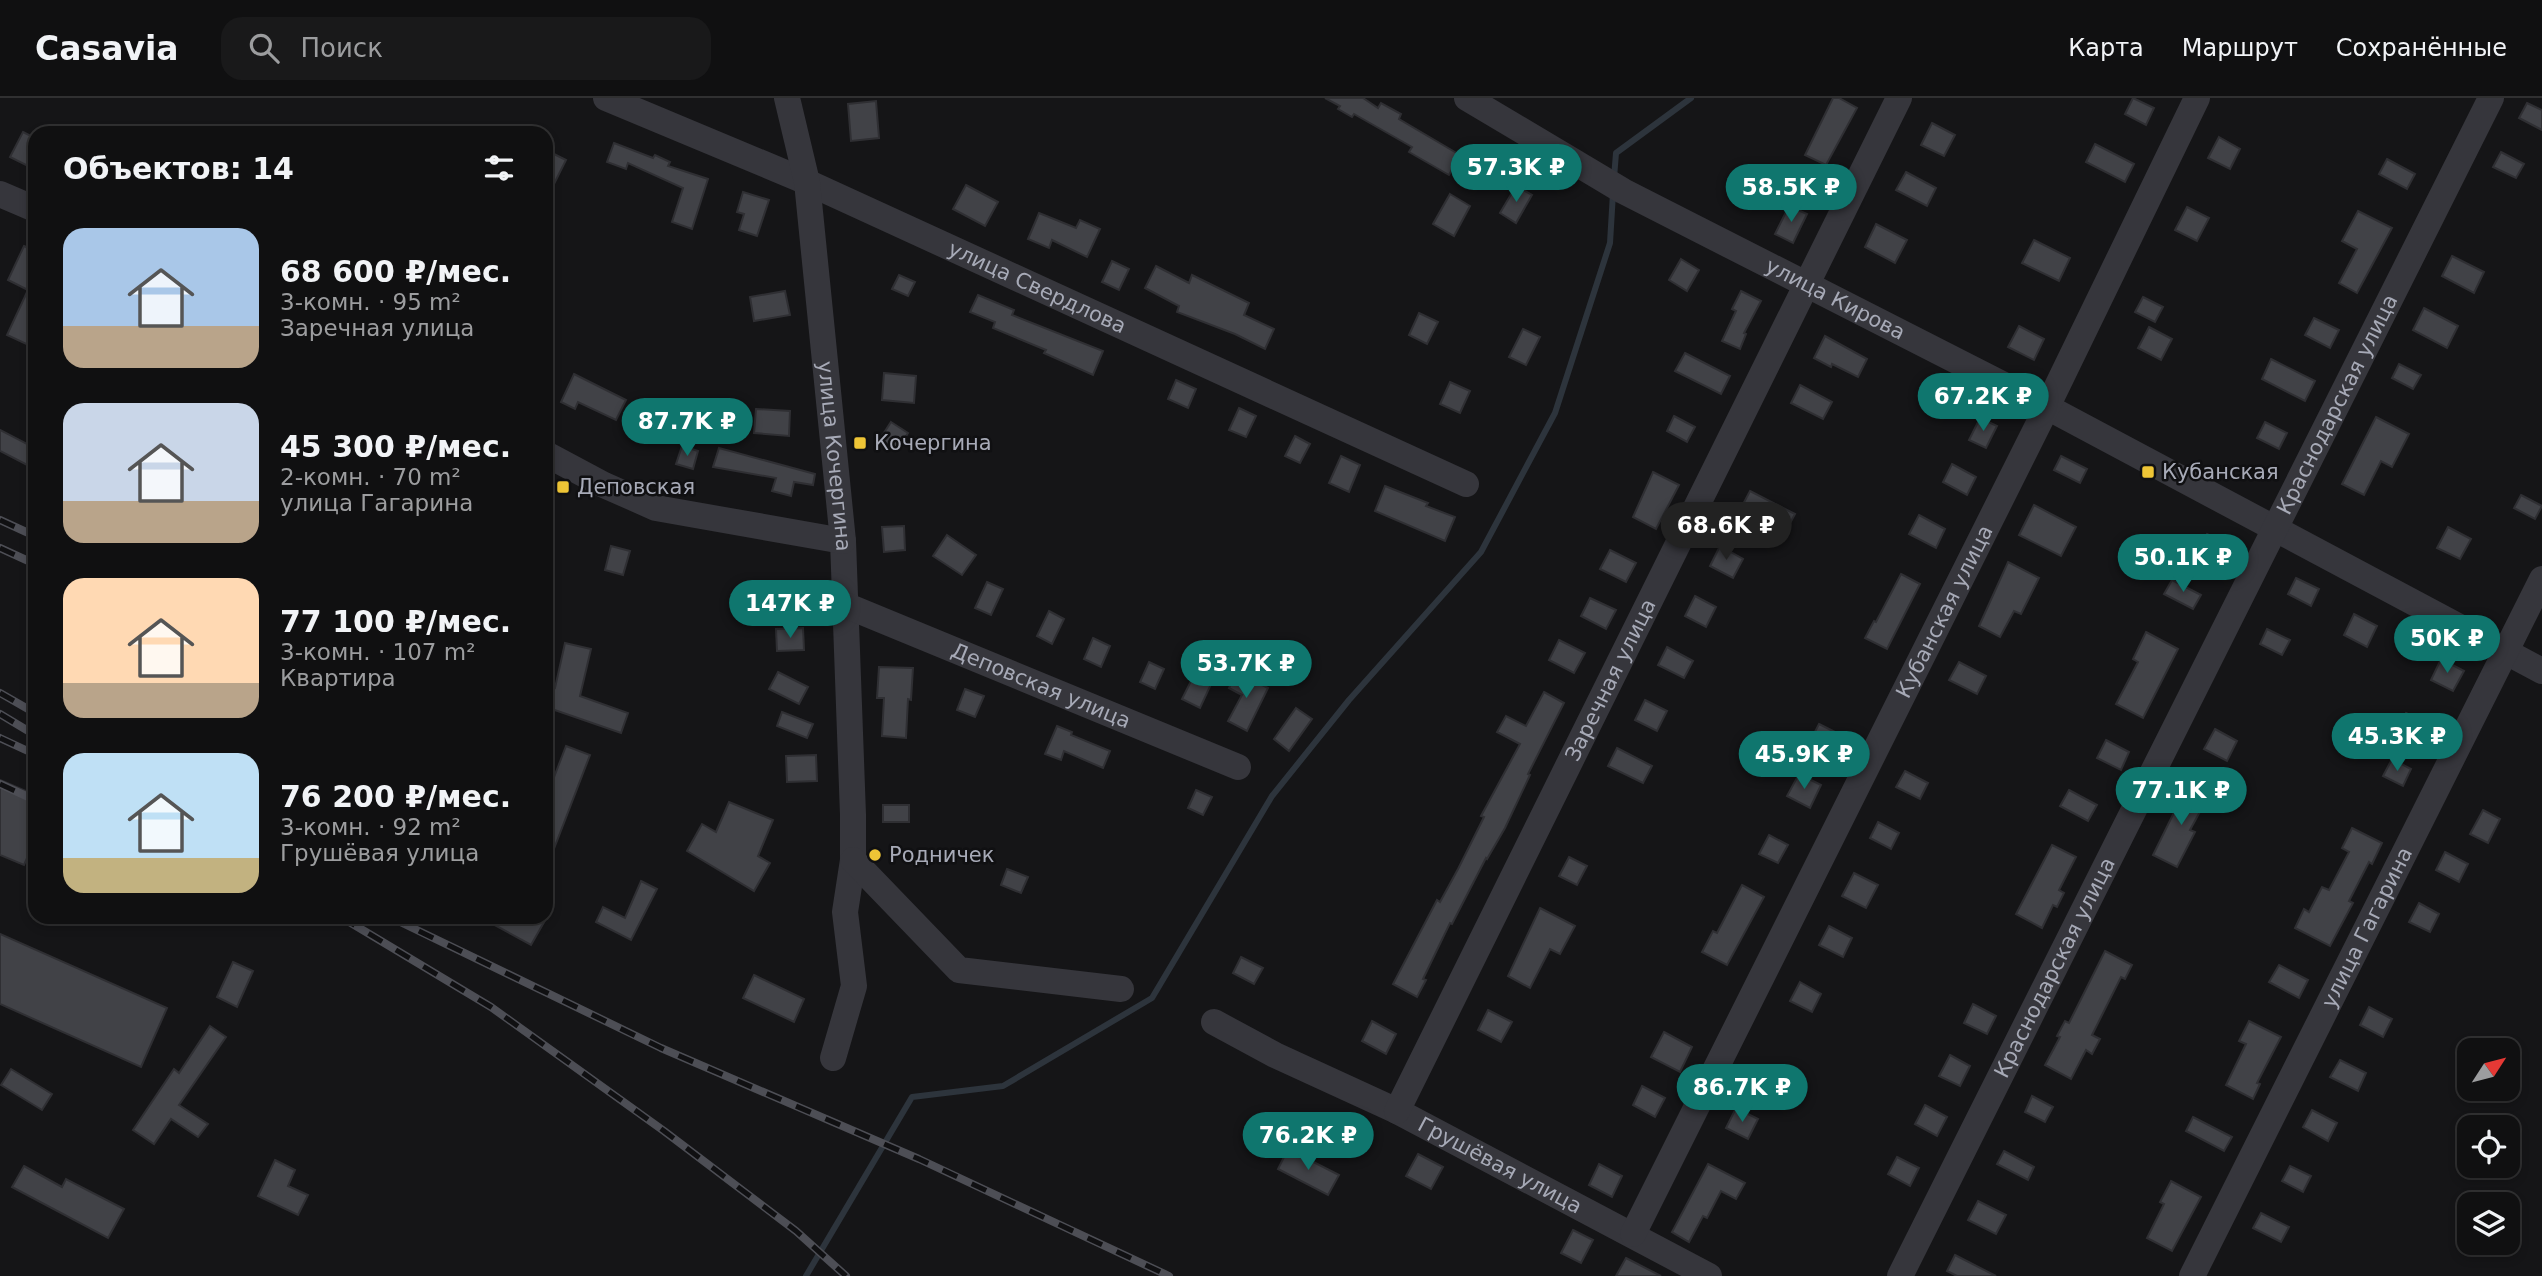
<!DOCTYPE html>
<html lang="ru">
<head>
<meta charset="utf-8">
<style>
	:root { --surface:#101011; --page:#19191a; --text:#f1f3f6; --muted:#9c9d9f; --line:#303031; --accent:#0f766e }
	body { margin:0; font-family:"DejaVu Sans",sans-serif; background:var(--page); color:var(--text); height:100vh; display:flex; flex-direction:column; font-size:26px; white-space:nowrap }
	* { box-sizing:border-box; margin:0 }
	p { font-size:23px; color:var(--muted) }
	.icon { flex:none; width:38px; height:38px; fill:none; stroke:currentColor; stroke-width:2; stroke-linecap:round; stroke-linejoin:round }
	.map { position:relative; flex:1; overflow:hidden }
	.side { position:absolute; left:28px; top:28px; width:525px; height:798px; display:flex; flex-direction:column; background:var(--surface); border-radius:21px; box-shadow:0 4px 10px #0003,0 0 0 2px var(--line) }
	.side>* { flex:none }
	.needle { width:46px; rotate:54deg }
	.controls { position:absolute; left:2457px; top:940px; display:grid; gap:14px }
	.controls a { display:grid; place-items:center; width:63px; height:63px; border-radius:14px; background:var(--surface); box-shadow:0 4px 10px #0003,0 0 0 2px var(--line); font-size:35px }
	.price { position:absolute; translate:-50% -60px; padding:0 16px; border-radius:24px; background:var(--accent); color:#fff; font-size:23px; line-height:46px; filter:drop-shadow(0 2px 4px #0008) }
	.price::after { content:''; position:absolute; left:50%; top:42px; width:21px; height:16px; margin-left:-10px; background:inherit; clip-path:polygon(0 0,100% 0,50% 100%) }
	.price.selected { background:#222; color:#fff }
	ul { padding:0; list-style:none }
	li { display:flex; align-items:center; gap:21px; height:175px; padding:0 35px }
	li span { display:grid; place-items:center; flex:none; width:196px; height:140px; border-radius:21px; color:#555 }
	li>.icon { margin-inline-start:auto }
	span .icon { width:84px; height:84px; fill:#fffc; stroke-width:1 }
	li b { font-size:30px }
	h2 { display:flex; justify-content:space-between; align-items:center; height:84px; padding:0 35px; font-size:30px }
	header { display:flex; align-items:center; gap:42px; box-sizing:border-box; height:98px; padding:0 35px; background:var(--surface); border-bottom:2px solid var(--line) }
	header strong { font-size:33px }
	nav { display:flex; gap:38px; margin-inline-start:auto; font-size:24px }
	.search { width:490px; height:63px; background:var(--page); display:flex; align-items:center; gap:18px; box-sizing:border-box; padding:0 24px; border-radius:21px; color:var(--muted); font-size:26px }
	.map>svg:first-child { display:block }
</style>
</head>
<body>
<header>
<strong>Casavia</strong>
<div class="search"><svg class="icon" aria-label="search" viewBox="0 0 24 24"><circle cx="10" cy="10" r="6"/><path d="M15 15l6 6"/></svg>Поиск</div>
<nav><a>Карта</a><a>Маршрут</a><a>Сохранённые</a></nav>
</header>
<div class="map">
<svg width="2542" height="1178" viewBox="0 0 2542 1178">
	<rect width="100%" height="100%" fill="#151517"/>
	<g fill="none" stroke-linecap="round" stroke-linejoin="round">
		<g stroke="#2d343c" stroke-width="6">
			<polyline points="1614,80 1616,55 1691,0"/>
			<polyline points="806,1178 912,999 1003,988 1152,900 1272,698 1349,602 1481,454 1555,315 1610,145 1613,95"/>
		</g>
	</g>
	<g fill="#414247" stroke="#2f2f33" stroke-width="2">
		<polygon points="1325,0 1363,0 1378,10 1381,5 1401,16 1399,21 1460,57 1449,77 1409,54 1412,49 1354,16 1352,19 1338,11 1340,8"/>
		<polygon points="1833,0 1839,0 1857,10 1826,67 1805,57"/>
		<polygon points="2133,0 2154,10 2146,27 2125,16"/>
		<polygon points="876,3 879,40 851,43 848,6"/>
		<polygon points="2527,5 2542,12 2542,32 2519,20"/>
		<polygon points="1932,25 1955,37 1944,58 1921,47"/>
		<polygon points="23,34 35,40 35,59 30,69 10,59"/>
		<polygon points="2219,39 2240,51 2230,71 2208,60"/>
		<polygon points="614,45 653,60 655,57 670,64 668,68 708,81 692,131 672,124 683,90 628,65 626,71 607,64"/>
		<polygon points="2095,46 2134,66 2125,84 2086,64"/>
		<polygon points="2501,54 2524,66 2516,80 2493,69"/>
		<polygon points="552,55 566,62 546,102 546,67"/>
		<polygon points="2387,61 2415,76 2407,91 2379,76"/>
		<polygon points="1906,74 1936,90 1927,108 1896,92"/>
		<polygon points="966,87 998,104 985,128 953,111"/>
		<polygon points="1516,88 1532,97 1516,125 1500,115"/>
		<polygon points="743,94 769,102 757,138 739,132 744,116 737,114"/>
		<polygon points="1450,96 1470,108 1454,138 1433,126"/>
		<polygon points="1789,108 1807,116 1793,145 1775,136"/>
		<polygon points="2187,109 2209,120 2197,143 2175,132"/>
		<polygon points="2358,113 2392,130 2357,195 2339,185 2357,151 2342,143"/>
		<polygon points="1039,115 1076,130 1080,122 1100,131 1087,159 1052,142 1049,150 1028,141"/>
		<polygon points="1876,126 1907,142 1895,165 1865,149"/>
		<polygon points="2034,142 2070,160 2059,183 2022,165"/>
		<polygon points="24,148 35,153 35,250 7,237 28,192 8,182"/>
		<polygon points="2452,158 2484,174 2474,195 2442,178"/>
		<polygon points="1681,161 1699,172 1687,193 1669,182"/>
		<polygon points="1112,163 1129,171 1119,192 1102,184"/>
		<polygon points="1156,168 1189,185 1192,177 1249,205 1244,217 1274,231 1265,251 1235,236 1177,214 1179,208 1145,190"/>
		<polygon points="899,177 915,184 908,198 892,191"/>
		<polygon points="785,193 790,217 754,223 750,199"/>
		<polygon points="1741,193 1761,203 1744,235 1746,236 1740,251 1722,243 1736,213 1732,211"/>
		<polygon points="978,197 1014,212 1012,217 1103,253 1093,277 1044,255 1046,252 993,230 995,224 970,214"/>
		<polygon points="2143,199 2163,209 2155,224 2135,214"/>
		<polygon points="2424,210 2458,228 2447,250 2413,232"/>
		<polygon points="1419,215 1438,224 1427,246 1409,237"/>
		<polygon points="2314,220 2339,232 2330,250 2305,237"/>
		<polygon points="2019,228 2044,241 2034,262 2008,249"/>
		<polygon points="2149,229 2172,241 2161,262 2138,250"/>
		<polygon points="1523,231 1540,239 1526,267 1509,259"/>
		<polygon points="1825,238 1867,261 1858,279 1832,266 1831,269 1814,260"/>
		<polygon points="1685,255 1730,278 1721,296 1675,273"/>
		<polygon points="2271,261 2315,283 2305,303 2262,281"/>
		<polygon points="2399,266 2421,277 2413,291 2392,280"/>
		<polygon points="884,275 916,278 914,305 882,302"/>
		<polygon points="574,276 626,302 616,322 578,304 575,311 561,304"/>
		<polygon points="1176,282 1196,291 1188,310 1168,301"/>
		<polygon points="1450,284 1470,293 1460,315 1440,306"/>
		<polygon points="1800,287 1832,304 1823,321 1791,305"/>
		<polygon points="1239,310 1256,318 1246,339 1229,332"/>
		<polygon points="756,311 790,313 789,338 754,335"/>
		<polygon points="1674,318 1695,329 1687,344 1667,333"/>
		<polygon points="2376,319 2409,336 2392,369 2381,363 2364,397 2342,386"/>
		<polygon points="1980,320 1997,328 1986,350 1969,342"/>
		<polygon points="891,324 908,335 897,352 880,341"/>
		<polygon points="2265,324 2287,335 2279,351 2257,340"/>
		<polygon points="0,332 35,350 35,371 0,353"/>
		<polygon points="1295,338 1310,346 1300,365 1285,358"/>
		<polygon points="682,348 698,353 693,371 676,366"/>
		<polygon points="719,350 815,376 813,387 794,384 791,398 772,393 776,380 713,369"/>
		<polygon points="1341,358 1360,367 1349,394 1329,385"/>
		<polygon points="2061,358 2087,371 2080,385 2054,372"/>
		<polygon points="1952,366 1976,379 1967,397 1943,384"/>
		<polygon points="1653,374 1679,387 1656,431 1633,419"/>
		<polygon points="1385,388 1428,405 1426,408 1455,419 1445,443 1375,413"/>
		<polygon points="1750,393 1795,416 1787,431 1742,408"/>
		<polygon points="2521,397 2542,408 2535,421 2514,410"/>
		<polygon points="2034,407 2076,429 2061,458 2019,437"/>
		<polygon points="1919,417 1945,431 1936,450 1909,436"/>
		<polygon points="904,428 905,452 884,454 882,429"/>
		<polygon points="2448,429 2471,441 2460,461 2437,450"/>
		<polygon points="2207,436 2231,449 2223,464 2199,451"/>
		<polygon points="947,437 976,457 962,477 933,458"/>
		<polygon points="611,448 630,453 623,477 605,472"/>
		<polygon points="1720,448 1743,461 1733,480 1710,468"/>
		<polygon points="1610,452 1636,465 1626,484 1600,471"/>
		<polygon points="2008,464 2039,480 2021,516 2014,513 2000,539 1979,528"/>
		<polygon points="1901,476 1920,486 1887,551 1865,540 1874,523 1876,524"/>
		<polygon points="2296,480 2319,491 2311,508 2288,496"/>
		<polygon points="2172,482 2201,497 2193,511 2164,496"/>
		<polygon points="987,484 1003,491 991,517 975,510"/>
		<polygon points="1695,498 1716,509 1706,529 1685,518"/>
		<polygon points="1590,500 1616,512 1606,531 1581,518"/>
		<polygon points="1049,513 1064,521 1052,546 1037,538"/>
		<polygon points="2354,516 2377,528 2367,549 2344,537"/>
		<polygon points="803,530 804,552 777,553 776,531"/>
		<polygon points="2267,531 2290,542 2282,557 2260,546"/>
		<polygon points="2146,534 2178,551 2143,620 2116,606 2138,564 2133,561"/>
		<polygon points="1093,540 1110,548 1101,569 1084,561"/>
		<polygon points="1559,542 1585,555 1574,575 1549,562"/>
		<polygon points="565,545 591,551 580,598 628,615 621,635 546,609 546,587 555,590"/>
		<polygon points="1667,549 1693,563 1684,580 1658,567"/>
		<polygon points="2441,561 2464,573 2453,593 2431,582"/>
		<polygon points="1149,564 1164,571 1155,591 1140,584"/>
		<polygon points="1959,564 1986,578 1977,596 1949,582"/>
		<polygon points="879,569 913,570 911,602 908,601 906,640 882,638 884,600 877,600"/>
		<polygon points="1196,573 1213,582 1200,610 1182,601"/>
		<polygon points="778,574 808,589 799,606 769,591"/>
		<polygon points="1237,574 1268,590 1247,633 1228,623 1242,597 1229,590"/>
		<polygon points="965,591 984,598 975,619 957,612"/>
		<polygon points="1544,594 1564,605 1528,676 1530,677 1505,730 1487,761 1486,760 1452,826 1450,825 1423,881 1426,882 1417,899 1393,886 1437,802 1440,804 1458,771 1484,719 1481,718 1520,646 1497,634 1506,618 1526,628"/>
		<polygon points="1645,602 1667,613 1657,633 1635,622"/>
		<polygon points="1296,610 1312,621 1289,653 1274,641"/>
		<polygon points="782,614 813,626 807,640 777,628"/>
		<polygon points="2406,615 2436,631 2430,644 2399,629"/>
		<polygon points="1819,626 1847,640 1836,662 1808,647"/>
		<polygon points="1057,628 1072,634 1071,637 1110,653 1103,670 1064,653 1061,662 1045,656"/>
		<polygon points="2215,631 2237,643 2227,663 2204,651"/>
		<polygon points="2106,642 2129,654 2121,672 2097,660"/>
		<polygon points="566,648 590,657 547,769 546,700"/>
		<polygon points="1617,650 1652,668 1643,685 1608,668"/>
		<polygon points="816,657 817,683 787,684 786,658"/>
		<polygon points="2392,661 2411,671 2403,688 2383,678"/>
		<polygon points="1905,673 1928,685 1920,701 1896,689"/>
		<polygon points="1799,676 1821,687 1810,710 1787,698"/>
		<polygon points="0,682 35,697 35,742 24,767 0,757"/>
		<polygon points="2188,686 2209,697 2190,732 2195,734 2177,769 2153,757"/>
		<polygon points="1196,692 1212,699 1203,717 1188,710"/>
		<polygon points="2069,692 2097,707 2088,723 2060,708"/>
		<polygon points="729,704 773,722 758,758 770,765 754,793 687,753 702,726 716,734"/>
		<rect x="883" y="707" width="26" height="17"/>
		<polygon points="2483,712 2500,721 2488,745 2470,736"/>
		<polygon points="1878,724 1899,735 1891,751 1870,740"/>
		<polygon points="2352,730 2382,745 2372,766 2369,764 2349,803 2353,805 2330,848 2295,830 2304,811 2309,814 2322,789 2329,792 2349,754 2342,750"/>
		<polygon points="1769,737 1788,747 1778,765 1759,756"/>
		<polygon points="2052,747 2076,759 2059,792 2064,795 2057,809 2053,807 2042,830 2016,816"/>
		<polygon points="2445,754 2468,766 2459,784 2436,772"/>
		<polygon points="1569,759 1587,768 1577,787 1559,778"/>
		<polygon points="1007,771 1028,779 1021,795 1001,787"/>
		<polygon points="1854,775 1878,787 1866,810 1842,798"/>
		<polygon points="641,783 657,791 631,842 596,824 603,809 625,820"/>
		<polygon points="1742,787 1764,799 1727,867 1702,854 1713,833 1717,835"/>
		<polygon points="2419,805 2439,816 2430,834 2409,824"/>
		<polygon points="1540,810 1575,828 1560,856 1550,851 1530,890 1508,878"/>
		<polygon points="480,819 547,819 531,847"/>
		<polygon points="1829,828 1852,840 1843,859 1819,847"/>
		<polygon points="0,836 167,910 141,969 0,906"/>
		<polygon points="2105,853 2132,867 2125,881 2121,879 2092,937 2100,941 2092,956 2086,952 2071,981 2045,967 2060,939 2057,938 2065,923 2069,925"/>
		<polygon points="1241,859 1263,870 1254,886 1233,875"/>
		<polygon points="233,864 253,873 237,909 217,899"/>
		<polygon points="2279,867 2308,882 2299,900 2269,884"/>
		<polygon points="754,877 804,901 794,924 743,900"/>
		<polygon points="1800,884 1821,896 1812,914 1790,903"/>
		<polygon points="1973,906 1996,918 1987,936 1964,925"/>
		<polygon points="2369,909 2392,921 2383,939 2360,927"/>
		<polygon points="1488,912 1512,924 1501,944 1478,932"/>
		<polygon points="1372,923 1396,936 1386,956 1362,943"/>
		<polygon points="2249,923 2281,939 2257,985 2260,986 2253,1001 2226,987 2246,946 2239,943"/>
		<polygon points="210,928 226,939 179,1007 208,1026 198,1039 171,1021 154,1046 133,1032 174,971 179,975"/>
		<polygon points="1664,934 1692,949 1680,974 1651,959"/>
		<polygon points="1950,957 1970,968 1960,988 1939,978"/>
		<polygon points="2340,962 2366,975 2358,993 2330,979"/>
		<polygon points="11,971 52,996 42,1012 1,987"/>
		<polygon points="1642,988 1665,1000 1655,1019 1633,1007"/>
		<polygon points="2032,998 2053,1009 2045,1024 2025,1014"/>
		<polygon points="1925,1007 1947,1019 1937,1038 1915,1026"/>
		<polygon points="1736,1010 1758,1021 1748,1041 1726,1030"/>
		<polygon points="2312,1012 2337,1025 2328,1043 2303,1029"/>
		<polygon points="2193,1019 2232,1039 2224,1053 2186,1033"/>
		<polygon points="1288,1051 1339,1077 1328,1097 1278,1071"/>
		<polygon points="2004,1053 2034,1069 2028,1082 1997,1066"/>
		<polygon points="1418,1056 1443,1069 1431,1091 1406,1078"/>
		<polygon points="1897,1059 1919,1070 1910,1088 1888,1076"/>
		<polygon points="275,1062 295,1072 288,1088 308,1097 298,1117 258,1098"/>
		<polygon points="1599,1066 1622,1078 1612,1099 1589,1087"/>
		<polygon points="1708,1066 1745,1085 1736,1101 1721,1093 1707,1120 1703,1118 1689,1144 1672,1134"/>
		<polygon points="24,1068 62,1089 66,1081 124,1111 108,1140 12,1089"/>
		<polygon points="2290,1068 2311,1078 2303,1094 2282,1083"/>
		<polygon points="2171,1083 2201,1099 2172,1153 2147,1140 2164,1106 2160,1104"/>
		<polygon points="1978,1103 2006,1117 1996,1136 1968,1122"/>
		<polygon points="2261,1115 2289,1129 2281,1144 2253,1130"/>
		<polygon points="1573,1132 1593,1142 1581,1165 1561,1155"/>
		<polygon points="1955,1157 1996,1178 1957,1178 1947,1173"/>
		<polygon points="1626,1160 1661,1178 1616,1178"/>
	</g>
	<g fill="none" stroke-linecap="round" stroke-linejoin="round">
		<g stroke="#36363c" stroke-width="26">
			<path id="s1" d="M606 0 807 84 1466 386"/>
			<path id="s2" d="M787 0 807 84 843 443 853 717V762L845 814 854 888 833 960"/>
			<path id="s3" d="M1467 0 1623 93 2047 309 2542 573"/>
			<polyline points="0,96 35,111"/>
			<polyline points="546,356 604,387 656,410 843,443"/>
			<path id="s4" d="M845 507 1238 669"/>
			<polyline points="853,762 959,872 1121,891"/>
			<path id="s5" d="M1214 924 1275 957 1397 1013 1709 1178"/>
			<path id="s6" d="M1397 1013 1899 0"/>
			<path id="s7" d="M1633 1136 2047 309 2197 0"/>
			<path id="s8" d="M1900 1178 2491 0"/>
			<path id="s9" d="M2192 1178 2542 481"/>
		</g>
		<g stroke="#4d4e55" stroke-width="8">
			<g id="rail">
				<polyline points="0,422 35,438"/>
				<polyline points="0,450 35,466"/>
				<polyline points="0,595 35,615"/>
				<polyline points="0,616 35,637"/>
				<polyline points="0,640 30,654"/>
				<polyline points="0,686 35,702"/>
				<polyline points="341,819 491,909 664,1033 796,1133 846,1178"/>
				<polyline points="390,819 661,950 919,1061 1169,1178"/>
			</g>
		</g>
		<use href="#rail" stroke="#101012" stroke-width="5" stroke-dasharray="16" stroke-linecap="butt"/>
	</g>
	<g fill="#eec536" stroke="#101012" stroke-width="2.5">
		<rect x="853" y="338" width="14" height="14" rx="3.5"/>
		<rect x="2141" y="367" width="14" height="14" rx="3.5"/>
		<rect x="556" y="382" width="14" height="14" rx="3.5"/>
		<circle cx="875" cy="757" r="7"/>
	</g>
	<g text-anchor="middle" stroke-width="5" stroke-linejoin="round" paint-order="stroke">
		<g font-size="21" fill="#a7aab7" stroke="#101012">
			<text dy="7" stroke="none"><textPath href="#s1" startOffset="471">улица Свердлова</textPath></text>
			<text dy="7" stroke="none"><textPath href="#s3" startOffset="420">улица Кирова</textPath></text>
			<text dy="7" stroke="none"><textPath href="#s8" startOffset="975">Краснодарская улица</textPath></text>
			<text dy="7" stroke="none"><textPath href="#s2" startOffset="362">улица Кочергина</textPath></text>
			<text dy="7" stroke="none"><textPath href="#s7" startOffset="696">Кубанская улица</textPath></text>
			<text dy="7" stroke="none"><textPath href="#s6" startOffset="481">Заречная улица</textPath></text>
			<text dy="7" stroke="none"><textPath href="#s4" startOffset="212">Деповская улица</textPath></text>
			<text dy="7" stroke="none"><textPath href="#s9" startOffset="390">улица Гагарина</textPath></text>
			<text dy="7" stroke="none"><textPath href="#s8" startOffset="345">Краснодарская улица</textPath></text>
			<text dy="7" stroke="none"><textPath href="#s5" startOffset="320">Грушёвая улица</textPath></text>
		</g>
		<g font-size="21" fill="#a7aab7" stroke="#101012" text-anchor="start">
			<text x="874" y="352">Кочергина</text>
			<text x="2162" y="381">Кубанская</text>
			<text x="577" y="396">Деповская</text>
			<text x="889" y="764">Родничек</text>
		</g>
	</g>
</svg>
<div class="controls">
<a><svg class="needle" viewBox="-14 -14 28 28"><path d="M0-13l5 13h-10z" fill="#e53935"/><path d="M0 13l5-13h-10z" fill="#9c9d9f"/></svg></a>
<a><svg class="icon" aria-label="locate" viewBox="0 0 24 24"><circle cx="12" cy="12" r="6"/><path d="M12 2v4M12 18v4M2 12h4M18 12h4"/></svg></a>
<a><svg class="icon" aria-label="layers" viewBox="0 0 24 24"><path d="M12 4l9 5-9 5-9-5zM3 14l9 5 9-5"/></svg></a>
</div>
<b class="price" style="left:1516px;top:106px">57.3K ₽</b>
<b class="price" style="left:1791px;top:126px">58.5K ₽</b>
<b class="price" style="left:1983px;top:335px">67.2K ₽</b>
<b class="price" style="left:687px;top:360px">87.7K ₽</b>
<b class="price selected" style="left:1726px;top:464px">68.6K ₽</b>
<b class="price" style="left:2183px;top:496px">50.1K ₽</b>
<b class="price" style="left:790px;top:542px">147K ₽</b>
<b class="price" style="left:2447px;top:577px">50K ₽</b>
<b class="price" style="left:1246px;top:602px">53.7K ₽</b>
<b class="price" style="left:2397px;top:675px">45.3K ₽</b>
<b class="price" style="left:1804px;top:693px">45.9K ₽</b>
<b class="price" style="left:2181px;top:729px">77.1K ₽</b>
<b class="price" style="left:1742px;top:1026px">86.7K ₽</b>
<b class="price" style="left:1308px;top:1074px">76.2K ₽</b>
<section class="side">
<h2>Объектов: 14<svg class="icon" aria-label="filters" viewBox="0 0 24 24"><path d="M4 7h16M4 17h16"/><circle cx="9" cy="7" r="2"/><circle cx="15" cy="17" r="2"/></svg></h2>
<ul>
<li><span style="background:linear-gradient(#a9c7e8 70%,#b9a48a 0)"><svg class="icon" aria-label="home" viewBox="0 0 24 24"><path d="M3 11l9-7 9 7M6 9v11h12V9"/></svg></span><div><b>68 600 ₽/мес.</b><p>3-комн. · 95 m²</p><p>Заречная улица</p></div></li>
<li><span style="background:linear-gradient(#c9d6e8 70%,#b9a48a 0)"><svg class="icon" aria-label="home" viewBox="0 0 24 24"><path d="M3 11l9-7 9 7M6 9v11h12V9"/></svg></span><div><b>45 300 ₽/мес.</b><p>2-комн. · 70 m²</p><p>улица Гагарина</p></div></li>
<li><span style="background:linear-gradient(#ffd9b3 75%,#b9a48a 0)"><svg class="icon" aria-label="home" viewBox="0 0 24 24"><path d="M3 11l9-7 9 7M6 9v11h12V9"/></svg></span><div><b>77 100 ₽/мес.</b><p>3-комн. · 107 m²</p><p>Квартира</p></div></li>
<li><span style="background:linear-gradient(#bfe0f5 75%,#c2b280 0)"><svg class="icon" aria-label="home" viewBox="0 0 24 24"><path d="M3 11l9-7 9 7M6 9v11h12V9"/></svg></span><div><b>76 200 ₽/мес.</b><p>3-комн. · 92 m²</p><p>Грушёвая улица</p></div></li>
</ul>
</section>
</div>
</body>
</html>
